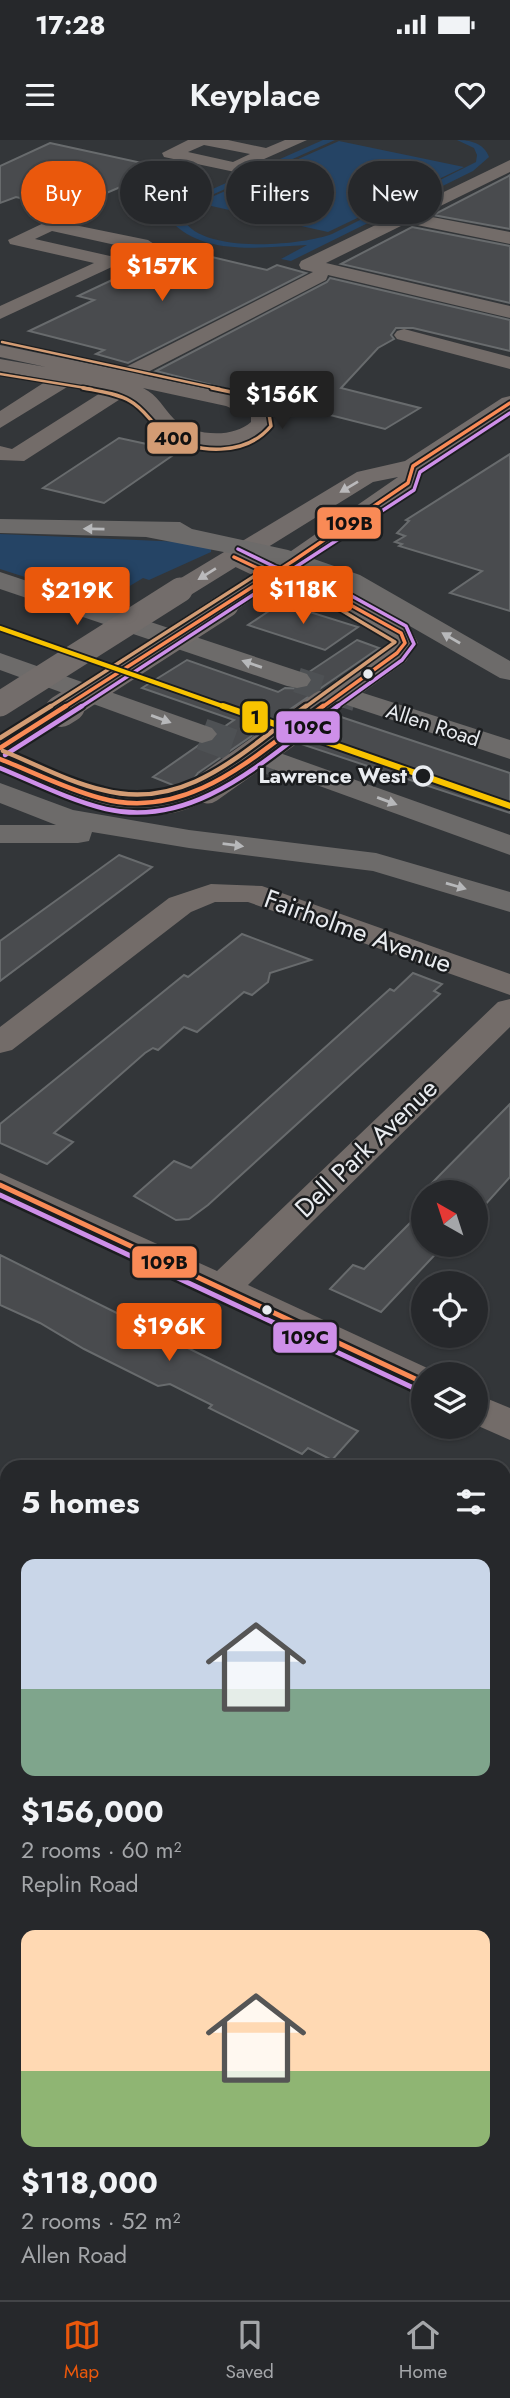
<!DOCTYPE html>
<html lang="en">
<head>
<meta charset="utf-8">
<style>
	:root { --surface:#26282b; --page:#323437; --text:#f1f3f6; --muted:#a4a6a9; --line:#424447; --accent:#ea580c }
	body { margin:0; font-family:Jost,sans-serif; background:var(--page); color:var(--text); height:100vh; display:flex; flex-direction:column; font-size:26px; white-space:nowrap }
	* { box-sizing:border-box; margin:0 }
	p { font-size:23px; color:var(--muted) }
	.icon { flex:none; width:38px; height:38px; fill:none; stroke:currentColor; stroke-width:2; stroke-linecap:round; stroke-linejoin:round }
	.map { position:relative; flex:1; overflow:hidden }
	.details { position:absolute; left:0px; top:1320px; width:511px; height:842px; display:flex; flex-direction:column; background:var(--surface); border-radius:21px 21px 0 0; box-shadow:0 2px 5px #0004,0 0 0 2px var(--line) }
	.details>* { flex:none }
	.hud { position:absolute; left:21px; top:21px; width:469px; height:63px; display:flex; gap:14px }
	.needle { width:46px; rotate:321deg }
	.buttons { position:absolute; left:411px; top:1040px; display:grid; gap:14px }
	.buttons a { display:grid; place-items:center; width:77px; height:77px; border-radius:50%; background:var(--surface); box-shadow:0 2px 5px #0004,0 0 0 2px var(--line); font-size:35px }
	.price { position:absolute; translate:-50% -60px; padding:0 16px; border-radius:7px; background:var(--accent); color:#fff; font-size:23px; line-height:46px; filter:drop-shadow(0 2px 4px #0008) }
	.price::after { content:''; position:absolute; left:50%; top:42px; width:21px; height:16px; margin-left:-10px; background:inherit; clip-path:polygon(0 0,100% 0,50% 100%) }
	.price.on { background:#222; color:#fff }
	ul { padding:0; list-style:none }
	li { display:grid; align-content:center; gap:14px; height:371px; padding:0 21px }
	li span { display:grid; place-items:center; height:217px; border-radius:14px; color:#555 }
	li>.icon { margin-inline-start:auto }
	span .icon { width:126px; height:126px; fill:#fffc; stroke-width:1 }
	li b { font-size:30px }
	h2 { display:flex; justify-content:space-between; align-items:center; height:84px; padding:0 21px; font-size:30px }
	.pill { padding:0 24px; border-radius:32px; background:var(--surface); box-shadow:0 2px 5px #0004,0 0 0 2px var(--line); font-size:24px; line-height:63px }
	.pill.on { background:var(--accent); color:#fff }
	.status { display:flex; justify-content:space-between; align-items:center; height:49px; padding:0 35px; background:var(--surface); direction:ltr }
	.status svg { height:19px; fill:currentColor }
	header { display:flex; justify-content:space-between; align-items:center; height:91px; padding:0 21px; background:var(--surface); font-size:32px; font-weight:600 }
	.tab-bar { display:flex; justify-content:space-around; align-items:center; height:98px; border-top:2px solid var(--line); background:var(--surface); font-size:19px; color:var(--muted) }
	.tab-bar a { display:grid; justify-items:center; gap:4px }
	.tab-bar .on { color:var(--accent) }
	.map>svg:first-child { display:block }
</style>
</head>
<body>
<div class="status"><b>17:28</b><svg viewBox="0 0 49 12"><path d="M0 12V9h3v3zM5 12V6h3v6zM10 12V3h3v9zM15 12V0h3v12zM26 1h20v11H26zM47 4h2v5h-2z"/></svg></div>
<header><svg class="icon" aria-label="menu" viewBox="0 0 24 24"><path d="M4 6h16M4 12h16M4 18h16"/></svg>Keyplace<svg class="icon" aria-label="heart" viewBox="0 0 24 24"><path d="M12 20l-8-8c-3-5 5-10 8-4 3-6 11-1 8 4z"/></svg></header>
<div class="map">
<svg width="510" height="2160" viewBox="0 0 510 2160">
	<rect width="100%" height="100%" fill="#333639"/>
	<g fill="#254465">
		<path d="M323 0H335L196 62 182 75C193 115 301 106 332 94L476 22 477 15 474 8 457 0C470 0 484 3 489 17L473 31 291 121 281 119 307 105C263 107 203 117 170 80L181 63Z"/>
		<polygon points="339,1 464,27 328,92 198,63"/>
		<polygon points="0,394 183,402 211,409 211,412 149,440 143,438 103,462 0,429"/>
	</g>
	<g fill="#494b4e" stroke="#686b6d" stroke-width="2">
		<polygon points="50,3 165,28 69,69 16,57 0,63 0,26"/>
		<polygon points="510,35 510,89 433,75 507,37"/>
		<polygon points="412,87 510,106 510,163 341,124"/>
		<polygon points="178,109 267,130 277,125 306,133 128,223 96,214 104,210 29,191 94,160 78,156"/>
		<polygon points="330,138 510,180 510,211 413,188 396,188 391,195 394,199 378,208 341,248 420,268 385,289 156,231 327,142"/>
		<polygon points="119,298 179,311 104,363 43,348"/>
		<polygon points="510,314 510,471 450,453 482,431 399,406 402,404 395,402 405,396 397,393 409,381 406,380"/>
		<polygon points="281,463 358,487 325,510 248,485"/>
		<polygon points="357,500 379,508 198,633 191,643 180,648 153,637 199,605 214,602 220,594 218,591 234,580 142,548 187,520 278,552 285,548 308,549 313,541 309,532"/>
		<polygon points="338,576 510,633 510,673 301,604"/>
		<polygon points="119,715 152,727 0,841 0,801"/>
		<polygon points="242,794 311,820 270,833 268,842 252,855 244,852 197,892 184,887 158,910 153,908 145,913 54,993 73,1002 47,1024 0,1003 0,984 184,835 188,837"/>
		<polygon points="413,833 442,844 434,851 440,854 208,1065 189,1079 176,1080 134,1056 174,1021 191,1028 390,849 394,851"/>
		<polygon points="510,964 510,1037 476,1075 476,1052 423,1052"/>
		<polygon points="424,1069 424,1104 445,1104 381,1172 330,1149 353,1125 364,1129"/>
		<polygon points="0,1115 157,1193 358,1291 332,1320 308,1308 302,1314 209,1268 212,1265 170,1244 158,1246 84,1209 40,1183 0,1165"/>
	</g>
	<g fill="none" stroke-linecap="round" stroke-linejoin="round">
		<polyline stroke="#4e5154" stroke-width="25" stroke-dasharray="25 12" stroke-linecap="butt" points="297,540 357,559"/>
		<polyline stroke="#4e5154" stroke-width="32" stroke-dasharray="32 16" stroke-linecap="butt" points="202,594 277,621"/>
		<g fill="#736c69" fill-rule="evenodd">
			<path d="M188 0H228L266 8 285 0H307L235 32 164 17 162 13ZM204 5 250 14 233 22 188 12Z"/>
			<path d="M510 20V32L422 75 510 92V104L407 83 326 123 510 166V178L328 135 326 140 142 235 241 256 270 269 273 284C252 314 193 311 165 293 149 282 144 263 125 256L24 321 0 320V306L12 309 105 250 72 244 0 288V271L48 240 0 231V219L46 227 0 217V205L120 230 313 132 301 129 299 125 301 121ZM143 248 226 266 251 277V282C232 299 193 296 174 279 163 268 158 255 143 248Z"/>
			<path d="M50 80 148 100 157 106 0 179V166L94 123 10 104 8 100ZM52 91 129 108 110 116 35 99Z"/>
			<polygon points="404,189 510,217 510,229 397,199 394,195 397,191"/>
			<polygon points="234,410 281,430 336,447 410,488 418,503 406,519 388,519 384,513 392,502 390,497 318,457 263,440 225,422 222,417 225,412"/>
			<path d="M0 611C44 622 83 650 129 657 143 659 159 659 172 654 189 649 199 637 218 642L222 648C217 656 209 659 201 663 135 697 61 652 0 629Z"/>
			<polygon points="211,744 262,746 510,834 510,855 248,762 215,762 191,772 12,910 0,913 0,887 169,758"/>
			<polygon points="510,859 510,887 248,1145 438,1233 424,1234 424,1257 0,1059 0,1033 217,1131 498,862"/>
			<polygon points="476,1254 510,1268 510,1300 476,1285"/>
			<polygon points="510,1549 510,1594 504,1596 504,1551"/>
			<polygon points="504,1825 510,1827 510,1874 504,1872"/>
			<polygon points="91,2154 148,2154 146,2160 89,2160"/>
		</g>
		<g fill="#736d6b" fill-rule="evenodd">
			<polygon points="510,256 510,273 424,329 417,348 235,471 217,471 213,465 398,337 373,342 189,456 171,456 167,450 171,444 357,332 405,321 502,258"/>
			<polygon points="61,562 71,565 75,571 71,577 10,614 0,617 0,596 51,565"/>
		</g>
		<g fill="#6d6b6a" fill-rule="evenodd">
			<polygon points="0,379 180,382 192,389 288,410 360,435 510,521 510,540 500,538 342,447 270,421 146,397 0,393"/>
			<polygon points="0,432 307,534 311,540 307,546 297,548 287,546 0,449"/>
			<polygon points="0,513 212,588 217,594 212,600 202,603 192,600 0,530"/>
			<polygon points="357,551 510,600 510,619 347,565 343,559 347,553"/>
			<polygon points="277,612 510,695 510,715 267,627 262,621 267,615"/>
			<polygon points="0,643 73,670 189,690 376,713 510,752 510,772 373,731 189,708 92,692 89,701 78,703 0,703 0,685 56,685 0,663"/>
		</g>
		<polyline stroke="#736c69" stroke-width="24" points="321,568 397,513"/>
		<polyline stroke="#736c69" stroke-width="31" points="208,648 323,566"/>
		<g stroke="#736d6b" stroke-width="25">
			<polyline points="0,564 180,450"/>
			<polyline points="66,568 226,465"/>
		</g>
		<polyline stroke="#736d6b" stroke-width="32" points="61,571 69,566"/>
		<g stroke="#1b1d1f" stroke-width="7">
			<g id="bus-1-far2">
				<polyline points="234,417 272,435 327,452 401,493 405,503 397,513 321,568"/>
				<polyline points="63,568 293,421 408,343 413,326 510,263"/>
			</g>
		</g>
		<g stroke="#1b1d1f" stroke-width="9">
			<g id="bus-1-far1">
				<polyline points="0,608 66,566"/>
				<path d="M0 619C33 632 66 649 100 658 189 683 257 613 323 566"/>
			</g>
		</g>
		<g stroke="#1b1d1f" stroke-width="10">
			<polyline id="bus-1" points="0,1045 424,1243"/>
		</g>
		<g stroke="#1b1d1f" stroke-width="7">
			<g id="bus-2-far2">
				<polyline points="238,409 275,427 330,444 406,486 414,504 402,520 335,568"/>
				<polyline points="79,568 414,350 420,332 510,273"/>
			</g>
		</g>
		<g stroke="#1b1d1f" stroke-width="9">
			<g id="bus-2-far1">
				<polyline points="5,615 82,566"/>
				<path d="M0 628C34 642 69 660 106 669 197 690 269 615 338 566"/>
			</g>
		</g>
		<g stroke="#1b1d1f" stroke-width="10">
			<polyline id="bus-2" points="0,1055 420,1251"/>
		</g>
		<g stroke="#1b1d1f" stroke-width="5">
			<g id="bus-3-far2">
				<polyline points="2,202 220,249"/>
				<polyline points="0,234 92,249"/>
			</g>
		</g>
		<g stroke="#1b1d1f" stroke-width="7">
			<g id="bus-3-far1">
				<path d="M83 248C98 251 116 253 130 261 145 269 152 285 166 294 197 315 246 316 271 286L268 268 236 253 212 248"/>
				<polyline points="269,443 324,460 395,502 304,568"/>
				<polyline points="48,568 267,428"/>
			</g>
		</g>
		<g stroke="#1b1d1f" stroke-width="9">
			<g id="bus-3">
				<polyline points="0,598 51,566"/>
				<path d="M3 611C36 624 68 642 103 650 186 672 243 611 306 566"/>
			</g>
		</g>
		<use href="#bus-1-far2" stroke="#f98a56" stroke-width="3.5"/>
		<use href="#bus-1-far1" stroke="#f98a56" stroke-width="4.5"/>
		<use href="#bus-1" stroke="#f98a56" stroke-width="5"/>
		<use href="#bus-2-far2" stroke="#ce8fe9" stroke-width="3.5"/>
		<use href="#bus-2-far1" stroke="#ce8fe9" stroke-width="4.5"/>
		<use href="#bus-2" stroke="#ce8fe9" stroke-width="5"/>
		<use href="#bus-3-far2" stroke="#d39c74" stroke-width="2.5"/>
		<use href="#bus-3-far1" stroke="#d39c74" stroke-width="3.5"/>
		<use href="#bus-3" stroke="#d39c74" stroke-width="4.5"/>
		<g stroke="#1b1d1f" stroke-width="8">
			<polyline id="metro-1-far1" points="0,488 228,568"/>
		</g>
		<g stroke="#1b1d1f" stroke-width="10">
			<polyline id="metro-1" points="223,566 510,666"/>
		</g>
		<use href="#metro-1-far1" stroke="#f8c300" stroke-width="4.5"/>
		<use href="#metro-1" stroke="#f8c300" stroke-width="6"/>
	</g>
	<defs><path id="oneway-solid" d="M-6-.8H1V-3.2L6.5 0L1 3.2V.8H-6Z" transform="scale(1.75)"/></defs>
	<g fill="#bab9bb">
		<use href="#oneway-solid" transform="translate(349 347) rotate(149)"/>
		<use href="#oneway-solid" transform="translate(207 434) rotate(148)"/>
	</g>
	<g fill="#b7b8ba">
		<use href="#oneway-solid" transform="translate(94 389) rotate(-179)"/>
		<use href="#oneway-solid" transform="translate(451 498) rotate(-150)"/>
		<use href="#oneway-solid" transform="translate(252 524) rotate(-161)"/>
		<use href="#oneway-solid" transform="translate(161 579) rotate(20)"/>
		<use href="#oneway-solid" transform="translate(387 661) rotate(20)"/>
		<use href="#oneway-solid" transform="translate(233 705) rotate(7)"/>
		<use href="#oneway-solid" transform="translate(456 746) rotate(16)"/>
	</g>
	<g fill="#e9ecf0" stroke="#1b1d1f" stroke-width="2.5">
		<circle cx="368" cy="534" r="6"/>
		<circle cx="267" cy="1170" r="6"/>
	</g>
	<circle fill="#1b1d1f" stroke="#e9ecf0" stroke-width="3.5" cx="423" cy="636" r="9"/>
	<g text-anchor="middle" stroke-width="5" stroke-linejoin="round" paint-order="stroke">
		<g font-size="21" fill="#e9ecf0" stroke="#1b1d1f">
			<text transform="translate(433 585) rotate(18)" y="7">Allen Road</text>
		</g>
		<g font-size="21" font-weight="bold" fill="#e9ecf0" stroke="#1b1d1f" text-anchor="end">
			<text x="407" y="643">Lawrence West</text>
		</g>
		<g font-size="26" fill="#e9ecf0" stroke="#1b1d1f">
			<text transform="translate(358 791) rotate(20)" y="9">Fairholme Avenue</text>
			<text transform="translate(366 1008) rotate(-44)" y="9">Dell Park Avenue</text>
		</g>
	</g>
	<g stroke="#1b1d1f" stroke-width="2.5">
		<rect x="146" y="281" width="53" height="34" rx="7" fill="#d39c74"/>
		<rect x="316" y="366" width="66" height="34" rx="7" fill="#f98a56"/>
		<rect x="241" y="560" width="28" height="34" rx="7" fill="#f8c300"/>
		<rect x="275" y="570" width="66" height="34" rx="7" fill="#ce8fe9"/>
		<rect x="131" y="1105" width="67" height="34" rx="7" fill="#f98a56"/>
		<rect x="272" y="1181" width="66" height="33" rx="7" fill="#ce8fe9"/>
	</g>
	<g font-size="19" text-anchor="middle" font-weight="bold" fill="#111">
		<text x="173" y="305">400</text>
		<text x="349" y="390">109B</text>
		<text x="255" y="584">1</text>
		<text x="308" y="594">109C</text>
		<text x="164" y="1129">109B</text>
		<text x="305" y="1204">109C</text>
	</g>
</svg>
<div class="buttons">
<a><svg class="needle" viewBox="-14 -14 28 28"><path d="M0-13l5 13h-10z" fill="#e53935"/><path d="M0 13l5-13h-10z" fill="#a4a6a9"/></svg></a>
<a><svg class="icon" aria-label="locate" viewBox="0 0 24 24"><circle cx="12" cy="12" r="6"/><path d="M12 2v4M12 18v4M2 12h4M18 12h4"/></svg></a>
<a><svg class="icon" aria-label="layers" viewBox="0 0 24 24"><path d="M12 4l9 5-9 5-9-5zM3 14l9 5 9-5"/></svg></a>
</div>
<b class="price" style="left:162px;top:163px">$157K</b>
<b class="price on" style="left:282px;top:291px">$156K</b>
<b class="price" style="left:303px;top:486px">$118K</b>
<b class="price" style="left:77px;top:487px">$219K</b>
<b class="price" style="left:169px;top:1223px">$196K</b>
<div class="hud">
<a class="pill on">Buy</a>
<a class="pill">Rent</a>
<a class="pill">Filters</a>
<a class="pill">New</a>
</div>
<section class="details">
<h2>5 homes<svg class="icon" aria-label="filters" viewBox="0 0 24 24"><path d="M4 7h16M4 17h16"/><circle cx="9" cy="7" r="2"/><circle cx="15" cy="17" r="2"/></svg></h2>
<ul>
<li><span style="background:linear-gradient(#c9d6e8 60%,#7fa58c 0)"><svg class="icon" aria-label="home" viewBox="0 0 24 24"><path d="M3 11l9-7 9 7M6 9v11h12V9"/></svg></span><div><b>$156,000</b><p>2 rooms · 60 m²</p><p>Replin Road</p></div></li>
<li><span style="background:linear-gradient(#ffd9b3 65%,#8fb573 0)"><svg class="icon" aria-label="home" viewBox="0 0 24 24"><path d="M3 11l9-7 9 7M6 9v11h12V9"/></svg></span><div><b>$118,000</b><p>2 rooms · 52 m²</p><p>Allen Road</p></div></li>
</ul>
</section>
</div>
<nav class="tab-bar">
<a class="on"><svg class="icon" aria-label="map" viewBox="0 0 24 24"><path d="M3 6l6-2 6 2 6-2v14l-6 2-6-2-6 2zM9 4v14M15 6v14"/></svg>Map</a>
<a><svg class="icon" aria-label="saved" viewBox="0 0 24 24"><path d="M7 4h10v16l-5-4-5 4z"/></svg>Saved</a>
<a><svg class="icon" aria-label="home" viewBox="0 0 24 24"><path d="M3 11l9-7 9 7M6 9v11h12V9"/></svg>Home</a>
</nav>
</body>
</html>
